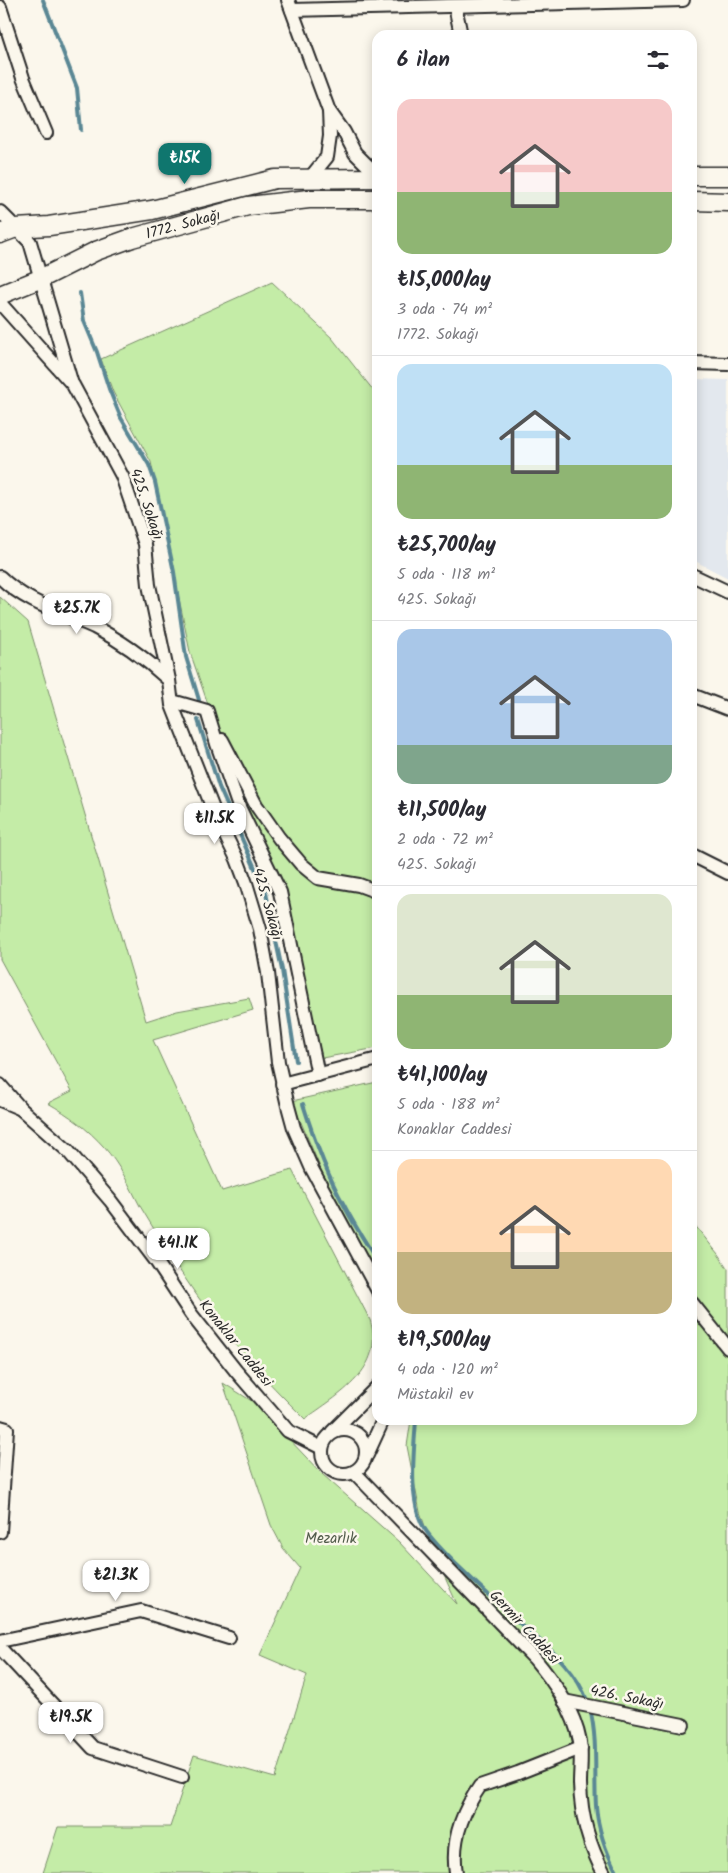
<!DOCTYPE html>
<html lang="tr">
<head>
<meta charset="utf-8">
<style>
	:root { --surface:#fff; --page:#f7f7f7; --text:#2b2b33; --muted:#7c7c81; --line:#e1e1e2; --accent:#0f766e }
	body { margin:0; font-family:Kalam,sans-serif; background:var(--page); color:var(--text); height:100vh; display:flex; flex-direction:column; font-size:19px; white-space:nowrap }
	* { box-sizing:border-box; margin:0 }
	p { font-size:16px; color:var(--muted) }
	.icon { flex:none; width:28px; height:28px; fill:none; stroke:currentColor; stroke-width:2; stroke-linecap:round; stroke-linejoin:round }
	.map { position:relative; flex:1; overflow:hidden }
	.side { position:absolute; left:372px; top:30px; width:325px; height:1395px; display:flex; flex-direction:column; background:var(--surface); border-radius:15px; box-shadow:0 2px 12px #0003 }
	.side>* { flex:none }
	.price { position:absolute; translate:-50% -42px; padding:0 11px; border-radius:10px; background:#fff; color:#222; font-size:16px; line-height:32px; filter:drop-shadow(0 1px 2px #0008) }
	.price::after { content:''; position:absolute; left:50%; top:30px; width:15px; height:11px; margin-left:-8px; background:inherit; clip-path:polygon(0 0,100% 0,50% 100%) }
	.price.active { background:var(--accent); color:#fff }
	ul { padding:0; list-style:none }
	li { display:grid; align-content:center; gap:10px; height:265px; padding:0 25px }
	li+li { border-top:1px solid var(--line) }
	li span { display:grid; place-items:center; height:155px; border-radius:15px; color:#555 }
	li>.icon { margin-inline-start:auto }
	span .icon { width:90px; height:90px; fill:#fffc; stroke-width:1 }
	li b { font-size:21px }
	h2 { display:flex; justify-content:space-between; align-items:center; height:60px; padding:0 25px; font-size:21px }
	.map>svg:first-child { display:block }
</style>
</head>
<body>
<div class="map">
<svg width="728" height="1873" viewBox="0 0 728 1873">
	<rect width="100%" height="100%" fill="#fbf7ec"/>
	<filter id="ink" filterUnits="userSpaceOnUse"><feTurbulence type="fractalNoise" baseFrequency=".02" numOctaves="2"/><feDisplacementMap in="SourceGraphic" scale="10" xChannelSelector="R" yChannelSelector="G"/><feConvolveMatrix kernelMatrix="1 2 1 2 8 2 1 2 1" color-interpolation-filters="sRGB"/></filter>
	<g filter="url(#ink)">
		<polygon fill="#e3e8ee" points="692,379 728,380 728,578 693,560"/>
		<g fill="#c4eca7" stroke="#788c69">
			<polygon points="272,282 332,338 377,395 377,1048 322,1058 283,899 252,832 190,652 151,462 113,392 101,359"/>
			<path d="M0 597 28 622 146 1021 177 1011 249 998 253 1010 153 1040 222 1191 292 1170 370 1320C386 1369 338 1395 305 1419 264 1379 226 1337 193 1290 174 1263 157 1234 140 1206 129 1185 120 1165 104 1147 88 1129 69 1115 48 1103L72 1091 0 959Z"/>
			<polygon points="377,1082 377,1279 333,1198 292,1101"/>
			<polygon points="693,1223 718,1254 728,1269 728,1873 43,1873 58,1827 170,1827 194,1755 275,1778 307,1675 260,1655 300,1568 283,1548 271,1525 223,1383 255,1403 322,1474 399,1542 457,1604 437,1560 420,1512 407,1446 411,1420 692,1420"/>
		</g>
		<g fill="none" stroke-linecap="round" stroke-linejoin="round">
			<g stroke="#5a8794" stroke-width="4">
				<polyline points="43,0 77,88 81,130"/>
				<polyline points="80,293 84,321 97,352 109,389 121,418 149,465 155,482 174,572 186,657 199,700"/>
				<polyline points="198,720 219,787 266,893 282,970 296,1061"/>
				<path d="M303 1104C314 1139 326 1173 344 1205 354 1225 366 1243 378 1262"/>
				<path d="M416 1420C414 1450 408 1498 423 1526 430 1539 447 1555 458 1566 482 1589 506 1612 531 1633 555 1653 577 1672 588 1703"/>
				<path d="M590 1709C598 1741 594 1774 596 1806 598 1830 606 1852 617 1873"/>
			</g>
			<g stroke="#2b2b2b" stroke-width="16">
				<g id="street">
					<polyline points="288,0 329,111 344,132 355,153 368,166 378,172"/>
					<polyline points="455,6 461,35"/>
					<polyline points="0,7 23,78 46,133"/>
					<polyline points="292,10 683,0"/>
					<polyline points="309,179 327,157 330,136 329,111"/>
					<polyline points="0,212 30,242 71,381"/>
					<polyline points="0,303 73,385 122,476 145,544 149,585 169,680 172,705 215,814 237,859 246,883 260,929 268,973 278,1062 288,1106 294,1128 312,1169 378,1291"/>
					<polyline points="692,363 728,364"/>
					<polyline points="692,575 728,592"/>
					<path d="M0 577C26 603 61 612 94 627 122 641 146 659 169 680"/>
					<polyline points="692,695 728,709"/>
					<polyline points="172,701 207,711 217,744 239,807 280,892 318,1075"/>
					<polyline points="222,740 256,805 279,838 301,864 318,878 359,885 378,892"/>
					<polyline points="692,855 728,873"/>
					<polyline points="282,1084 378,1059"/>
					<polyline points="0,1085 21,1109 68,1151 110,1200 156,1261 191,1314 236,1371 288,1431 322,1448"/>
					<polyline points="0,1100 19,1108"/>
					<polyline points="692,1303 728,1348"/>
					<polyline points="0,1427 7,1429 0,1532"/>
					<circle cx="344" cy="1452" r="22"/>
					<polyline points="332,1432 378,1386"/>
					<polyline points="367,1455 383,1420"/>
					<path d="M354 1472 534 1658C554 1682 574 1710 580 1742 582 1756 580 1770 580 1784 581 1816 589 1846 604 1873"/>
					<polyline points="0,1641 141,1611 229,1638"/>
					<polyline points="0,1648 93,1748 182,1777"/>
					<polyline points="564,1701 683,1725"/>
					<path d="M456 1873C451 1841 462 1812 480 1786L518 1773 581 1748"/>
				</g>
			</g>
			<g stroke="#2b2b2b" stroke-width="21">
				<g id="secondary">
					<polyline points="692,176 728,176"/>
					<polyline points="692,201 728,202"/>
					<polyline points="0,234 16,228 49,226 152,210 275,179 378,178"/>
					<polyline points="0,295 42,278 96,251 132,238 248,206 309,199 378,199"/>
				</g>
			</g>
			<use href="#street" stroke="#fbf7ec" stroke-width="12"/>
			<use href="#secondary" stroke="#fbf7ec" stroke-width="18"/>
		</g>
	</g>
	<g text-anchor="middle" stroke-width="5" stroke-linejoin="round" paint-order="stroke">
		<g font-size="15" fill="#2b2b2b" stroke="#fbf7ec">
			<text transform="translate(183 224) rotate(-15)" y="5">1772. Sokağı</text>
			<text transform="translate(147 504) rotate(71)" y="5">425. Sokağı</text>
			<text transform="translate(268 904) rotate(74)" y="5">425. Sokağı</text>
			<text transform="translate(236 1343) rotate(51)" y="5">Konaklar Caddesi</text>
			<text transform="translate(525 1627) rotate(47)" y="5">Germir Caddesi</text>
			<text transform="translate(627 1697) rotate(11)" y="5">426. Sokağı</text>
		</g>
		<g font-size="15" fill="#515b4a" stroke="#fbf7ec">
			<text x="331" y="1543">Mezarlık</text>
		</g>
	</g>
</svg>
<b class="price active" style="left:185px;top:185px">₺15K</b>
<b class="price" style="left:77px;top:635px">₺25.7K</b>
<b class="price" style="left:215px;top:845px">₺11.5K</b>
<b class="price" style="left:178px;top:1270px">₺41.1K</b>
<b class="price" style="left:116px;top:1602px">₺21.3K</b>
<b class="price" style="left:71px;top:1744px">₺19.5K</b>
<section class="side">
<h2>6 ilan<svg class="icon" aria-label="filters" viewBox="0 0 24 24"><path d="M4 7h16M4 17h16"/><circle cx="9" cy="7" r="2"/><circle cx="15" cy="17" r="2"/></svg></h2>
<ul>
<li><span style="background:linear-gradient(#f6c9c9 60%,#8fb573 0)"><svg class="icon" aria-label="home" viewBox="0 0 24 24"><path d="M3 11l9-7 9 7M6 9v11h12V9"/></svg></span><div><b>₺15,000/ay</b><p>3 oda · 74 m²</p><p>1772. Sokağı</p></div></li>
<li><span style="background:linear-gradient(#bfe0f5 65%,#8fb573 0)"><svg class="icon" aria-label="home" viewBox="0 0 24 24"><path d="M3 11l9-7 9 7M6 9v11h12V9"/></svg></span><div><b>₺25,700/ay</b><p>5 oda · 118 m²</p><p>425. Sokağı</p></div></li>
<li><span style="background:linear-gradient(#a9c7e8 75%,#7fa58c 0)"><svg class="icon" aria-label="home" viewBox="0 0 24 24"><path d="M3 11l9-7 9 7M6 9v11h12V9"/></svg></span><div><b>₺11,500/ay</b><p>2 oda · 72 m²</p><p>425. Sokağı</p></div></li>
<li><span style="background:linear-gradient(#dfe7d0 65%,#8fb573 0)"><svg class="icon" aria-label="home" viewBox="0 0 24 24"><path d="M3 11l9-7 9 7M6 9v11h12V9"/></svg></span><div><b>₺41,100/ay</b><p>5 oda · 188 m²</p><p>Konaklar Caddesi</p></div></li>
<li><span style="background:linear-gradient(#ffd9b3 60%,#c2b280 0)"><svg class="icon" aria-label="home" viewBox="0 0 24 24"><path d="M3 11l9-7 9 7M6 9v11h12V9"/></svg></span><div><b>₺19,500/ay</b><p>4 oda · 120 m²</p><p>Müstakil ev</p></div></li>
</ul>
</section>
</div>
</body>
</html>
